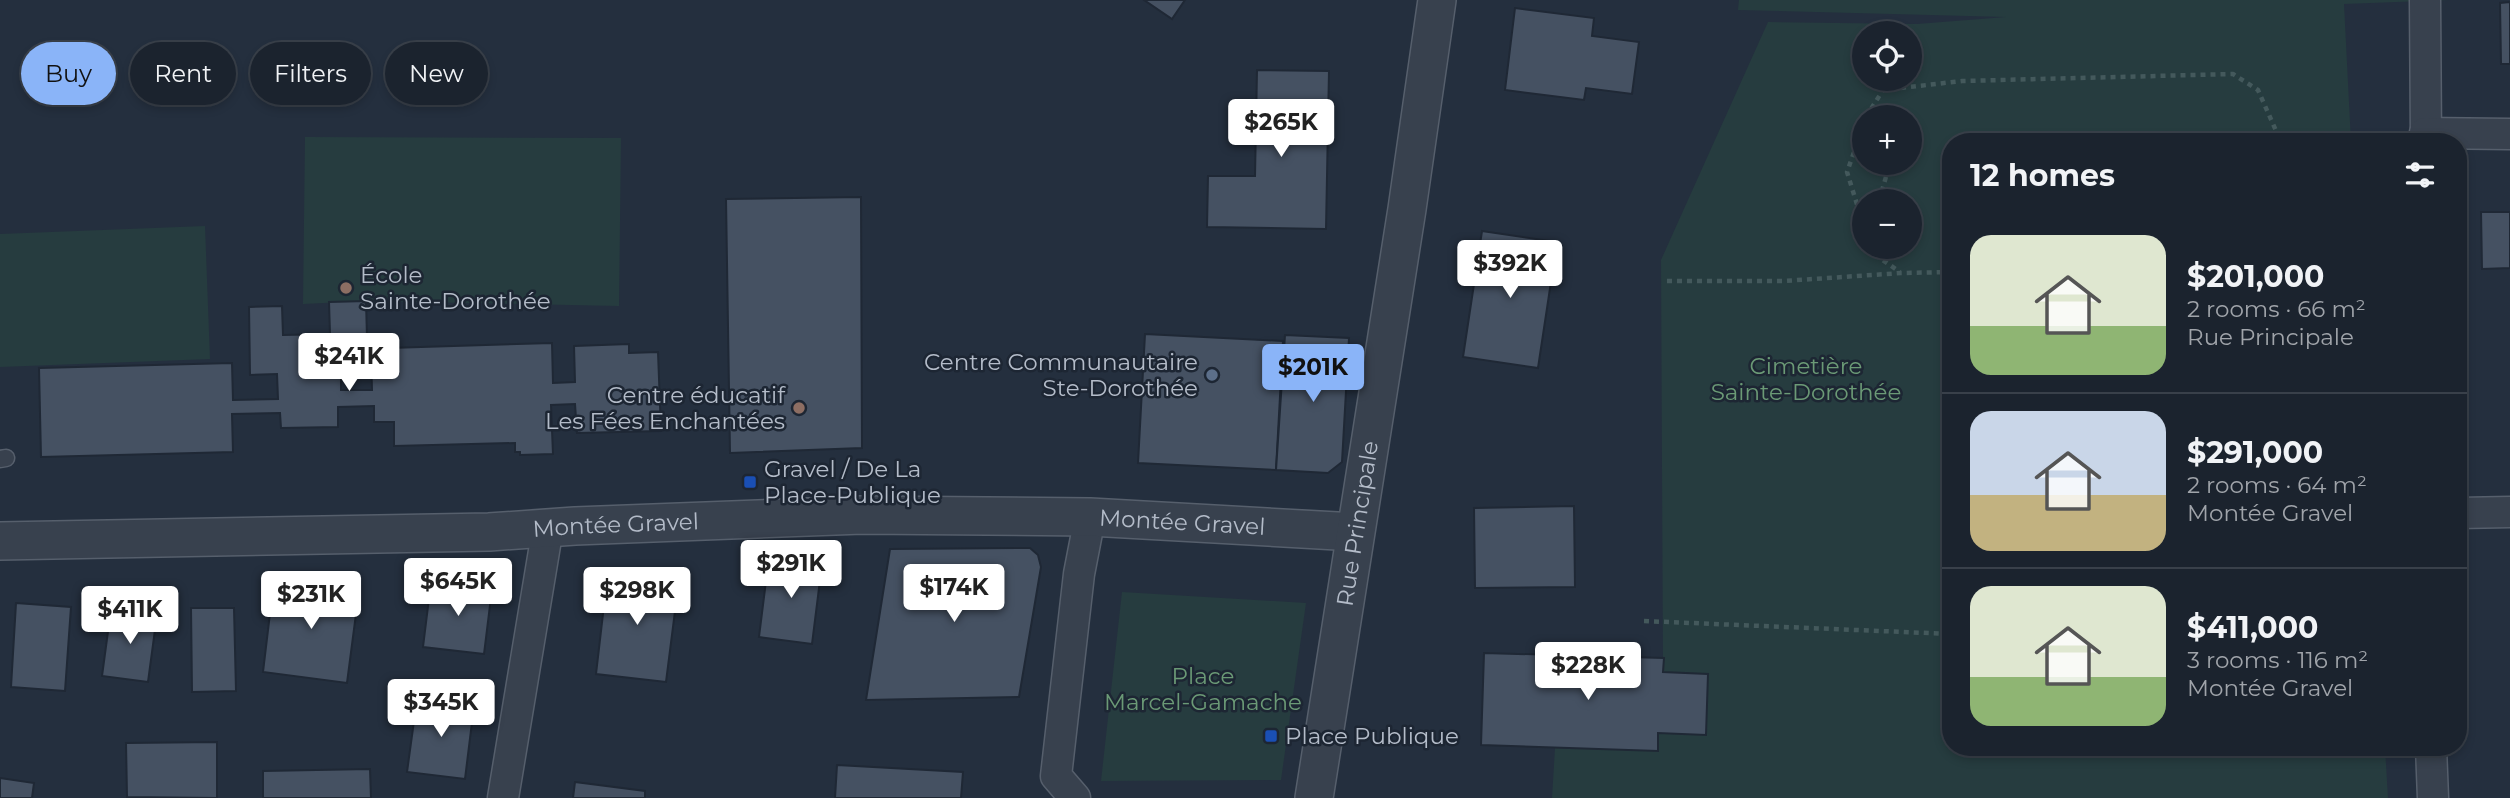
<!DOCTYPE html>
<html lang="en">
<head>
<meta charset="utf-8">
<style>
	:root { --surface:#1b232e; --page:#282f3a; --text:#f1f3f6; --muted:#a0a4aa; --line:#39404a; --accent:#8ab4f8 }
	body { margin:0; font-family:Montserrat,sans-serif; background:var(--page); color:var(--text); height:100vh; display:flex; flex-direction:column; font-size:26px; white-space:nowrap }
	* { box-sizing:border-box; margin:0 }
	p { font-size:23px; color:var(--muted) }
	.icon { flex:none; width:38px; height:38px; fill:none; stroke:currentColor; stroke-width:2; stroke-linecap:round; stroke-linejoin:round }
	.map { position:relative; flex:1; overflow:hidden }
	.panel { position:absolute; left:1942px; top:133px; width:525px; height:623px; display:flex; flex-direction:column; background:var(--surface); border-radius:28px; box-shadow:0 4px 10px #0003,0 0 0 2px var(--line) }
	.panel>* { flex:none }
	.banner { position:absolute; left:21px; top:42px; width:665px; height:63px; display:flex; gap:14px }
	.buttons { position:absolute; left:1852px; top:21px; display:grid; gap:14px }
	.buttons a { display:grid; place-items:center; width:70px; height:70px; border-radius:50%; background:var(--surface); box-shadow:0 4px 10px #0003,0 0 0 2px var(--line); font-size:35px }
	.price { position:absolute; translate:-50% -60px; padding:0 16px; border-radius:7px; background:#fff; color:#222; font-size:23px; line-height:46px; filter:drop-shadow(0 2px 4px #0008) }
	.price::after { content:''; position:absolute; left:50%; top:42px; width:21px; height:16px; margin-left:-10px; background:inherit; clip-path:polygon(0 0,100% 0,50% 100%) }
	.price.on { background:var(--accent); color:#111 }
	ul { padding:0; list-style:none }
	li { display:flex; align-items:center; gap:21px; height:175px; padding:0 28px }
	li+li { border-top:2px solid var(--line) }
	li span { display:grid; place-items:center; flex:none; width:196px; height:140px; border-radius:21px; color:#555 }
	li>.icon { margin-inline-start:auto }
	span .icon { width:84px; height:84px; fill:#fffc; stroke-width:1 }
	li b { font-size:30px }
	h2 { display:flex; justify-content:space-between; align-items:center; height:84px; padding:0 28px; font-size:30px }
	.tag { padding:0 24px; border-radius:32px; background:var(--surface); box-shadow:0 4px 10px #0003,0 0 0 2px var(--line); font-size:24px; line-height:63px }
	.tag.on { background:var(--accent); color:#111 }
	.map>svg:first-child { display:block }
</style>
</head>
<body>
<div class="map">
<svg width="2510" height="798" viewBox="0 0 2510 798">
	<rect width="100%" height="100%" fill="#242f3e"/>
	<g fill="#263c3f" fill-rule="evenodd">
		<path d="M1739 0H2450L2344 4 2351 142H1951V747H2385L2388 798H1552L1555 748 1657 751 1658 733 1705 735 1663 672 1661 260 1768 22 1917 24 2006 17 1738 10ZM1864 33H1909V79H1864ZM1864 117H1909V163H1864ZM1864 201H1909V247H1864Z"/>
		<polygon points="305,137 621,138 619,306 366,301 303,304"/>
		<polygon points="205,226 210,359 0,367 0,234"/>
		<polygon points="1122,592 1306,603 1281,780 1101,781"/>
	</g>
	<g fill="#455162" stroke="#1f2835" stroke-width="2">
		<polygon points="1144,0 1185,0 1172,19"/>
		<polygon points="2510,2 2510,64 2501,64 2500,3"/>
		<polygon points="1515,8 1594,18 1592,36 1639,42 1632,94 1586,88 1584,100 1505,90"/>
		<polygon points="1257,70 1329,71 1326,229 1207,227 1208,176 1255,176"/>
		<polygon points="861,197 862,448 730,453 726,199"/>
		<polygon points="2481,212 2510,212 2510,268 2482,269"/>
		<polygon points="1482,231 1557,242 1538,368 1463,357"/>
		<polygon points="366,301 368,374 341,375 341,390 372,390 371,357 389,356 389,348 552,343 553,383 575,382 574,346 629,344 629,353 658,352 661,431 577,433 575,404 551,405 553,454 520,455 520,452 515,452 515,443 394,446 394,422 374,422 374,406 338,407 338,427 281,428 280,413 232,414 233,452 41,457 39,368 232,363 233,400 278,399 277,374 250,375 249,307 282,306 283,335 330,334 329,302"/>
		<polygon points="1145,334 1283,341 1276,470 1138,463"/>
		<polygon points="1285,335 1349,338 1342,462 1328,473 1276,470"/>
		<polygon points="1574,506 1575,587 1475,588 1474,508"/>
		<polygon points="1030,548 1038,555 1041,567 1019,697 866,700 890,549"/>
		<polygon points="769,557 822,564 812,644 759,637"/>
		<polygon points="608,571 679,580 666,682 596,674"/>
		<polygon points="274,580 359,591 347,683 263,672"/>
		<polygon points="431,582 492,589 484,654 423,647"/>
		<polygon points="16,603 71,607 65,691 11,687"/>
		<polygon points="191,608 234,608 236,691 192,692"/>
		<polygon points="111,609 157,615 148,682 102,676"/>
		<polygon points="1484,653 1664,658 1663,672 1708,674 1706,735 1658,733 1658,751 1481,745"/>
		<polygon points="417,699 474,706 465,779 407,772"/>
		<polygon points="217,742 217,798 127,797 126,743"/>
		<polygon points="837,765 963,772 961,798 835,798"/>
		<polygon points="370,769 371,798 263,798 263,771"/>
		<polygon points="0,778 34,783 32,798 0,798"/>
		<polygon points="575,782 645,791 645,798 573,798"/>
	</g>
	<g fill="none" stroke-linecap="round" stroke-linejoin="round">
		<g stroke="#565f6c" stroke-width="19">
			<polyline id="service" points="0,459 6,458"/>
		</g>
		<g stroke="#565f6c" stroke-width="33">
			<g id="minor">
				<polyline points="2425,0 2426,142"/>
				<polyline points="2425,133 2510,134"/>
				<polyline points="2459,513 2510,512"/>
				<polyline points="2431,747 2433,798"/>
				<polyline points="503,798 548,527"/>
				<polyline points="1075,798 1056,776 1079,574 1090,517"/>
			</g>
		</g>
		<g stroke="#565f6c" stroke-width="40">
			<g id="tertiary">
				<path id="s1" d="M0 541 489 532 575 526 862 515 1090 517 1355 532"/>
				<path id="s2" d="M1314 798 1407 209 1437 0"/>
			</g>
		</g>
		<g stroke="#44595c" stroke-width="4.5" stroke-dasharray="5 5" stroke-linecap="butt">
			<polyline points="1866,117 1883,90 1962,81 2233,74 2258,90 2281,142"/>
			<polyline points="1864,124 1847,172 1864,227"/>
			<polyline points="1879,201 1890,163"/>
			<polyline points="1869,247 1871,252 1900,272"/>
			<polyline points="1667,281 1784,281 1901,273 1951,272"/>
			<polyline points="1644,621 1951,634"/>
		</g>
		<use href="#service" stroke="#38414e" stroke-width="16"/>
		<use href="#minor" stroke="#38414e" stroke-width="30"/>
		<use href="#tertiary" stroke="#38414e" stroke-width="37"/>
	</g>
	<g fill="#8d6e63" stroke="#1d2633" stroke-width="2.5">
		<circle cx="346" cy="288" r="7"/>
		<circle cx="799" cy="408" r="7"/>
	</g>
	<circle fill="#5c6f8a" stroke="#1d2633" stroke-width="2.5" cx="1212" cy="375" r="7"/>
	<g fill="#1a4fb4" stroke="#1d2633" stroke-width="2.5">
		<rect x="743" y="475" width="14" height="14" rx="3.5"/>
		<rect x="1264" y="729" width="14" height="14" rx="3.5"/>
	</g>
	<g text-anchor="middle" stroke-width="5" stroke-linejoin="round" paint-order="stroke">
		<g font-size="23" fill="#b4bcc9" stroke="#1d2633" text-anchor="start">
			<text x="360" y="283">École<tspan x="360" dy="26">Sainte-Dorothée</tspan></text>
			<text x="1198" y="370" text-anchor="end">Centre Communautaire<tspan x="1198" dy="26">Ste-Dorothée</tspan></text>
			<text x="785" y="403" text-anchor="end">Centre éducatif<tspan x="785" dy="26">Les Fées Enchantées</tspan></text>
			<text x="764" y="477">Gravel / De La<tspan x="764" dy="26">Place-Publique</tspan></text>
			<text x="1285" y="744">Place Publique</text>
		</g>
		<g font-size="23" fill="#6b9a76" stroke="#1d2633">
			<text x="1806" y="374">Cimetière<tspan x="1806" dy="26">Sainte-Dorothée</tspan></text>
			<text x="1203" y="684">Place<tspan x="1203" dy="26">Marcel-Gamache</tspan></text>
		</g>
		<g font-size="23" fill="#b4bcc9" stroke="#1d2633">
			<text dy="8" stroke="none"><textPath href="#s1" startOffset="1183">Montée Gravel</textPath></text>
			<text dy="8" stroke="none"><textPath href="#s2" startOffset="278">Rue Principale</textPath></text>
			<text dy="8" stroke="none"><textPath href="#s1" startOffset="616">Montée Gravel</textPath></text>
		</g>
	</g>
</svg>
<div class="buttons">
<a><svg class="icon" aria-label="locate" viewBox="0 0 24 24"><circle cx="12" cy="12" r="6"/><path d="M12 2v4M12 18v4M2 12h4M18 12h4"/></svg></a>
<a>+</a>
<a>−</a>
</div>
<b class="price" style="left:1281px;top:159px">$265K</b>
<b class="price" style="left:1510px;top:300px">$392K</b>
<b class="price" style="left:349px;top:393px">$241K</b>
<b class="price on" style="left:1313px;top:404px">$201K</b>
<b class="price" style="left:791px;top:600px">$291K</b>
<b class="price" style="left:458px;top:618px">$645K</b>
<b class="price" style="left:954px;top:624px">$174K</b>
<b class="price" style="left:637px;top:627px">$298K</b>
<b class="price" style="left:311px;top:631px">$231K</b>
<b class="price" style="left:130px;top:646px">$411K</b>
<b class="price" style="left:1588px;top:702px">$228K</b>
<b class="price" style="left:441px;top:739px">$345K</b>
<div class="banner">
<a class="tag on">Buy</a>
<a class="tag">Rent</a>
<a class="tag">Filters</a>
<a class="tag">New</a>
</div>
<section class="panel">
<h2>12 homes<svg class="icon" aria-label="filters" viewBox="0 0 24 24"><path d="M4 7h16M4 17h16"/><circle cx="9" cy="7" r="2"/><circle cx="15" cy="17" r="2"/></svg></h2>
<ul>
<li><span style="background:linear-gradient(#dfe7d0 65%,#8fb573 0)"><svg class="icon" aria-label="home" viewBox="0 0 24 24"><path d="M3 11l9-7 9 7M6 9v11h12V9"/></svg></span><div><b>$201,000</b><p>2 rooms · 66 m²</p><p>Rue Principale</p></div></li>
<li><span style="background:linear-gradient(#c9d6e8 60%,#c2b280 0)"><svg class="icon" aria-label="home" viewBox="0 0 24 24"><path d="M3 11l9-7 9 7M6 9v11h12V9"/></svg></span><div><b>$291,000</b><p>2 rooms · 64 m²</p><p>Montée Gravel</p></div></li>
<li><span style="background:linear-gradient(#dfe7d0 65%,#8fb573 0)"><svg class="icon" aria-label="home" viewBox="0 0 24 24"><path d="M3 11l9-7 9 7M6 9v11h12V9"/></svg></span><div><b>$411,000</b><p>3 rooms · 116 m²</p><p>Montée Gravel</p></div></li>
</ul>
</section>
</div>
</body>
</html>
